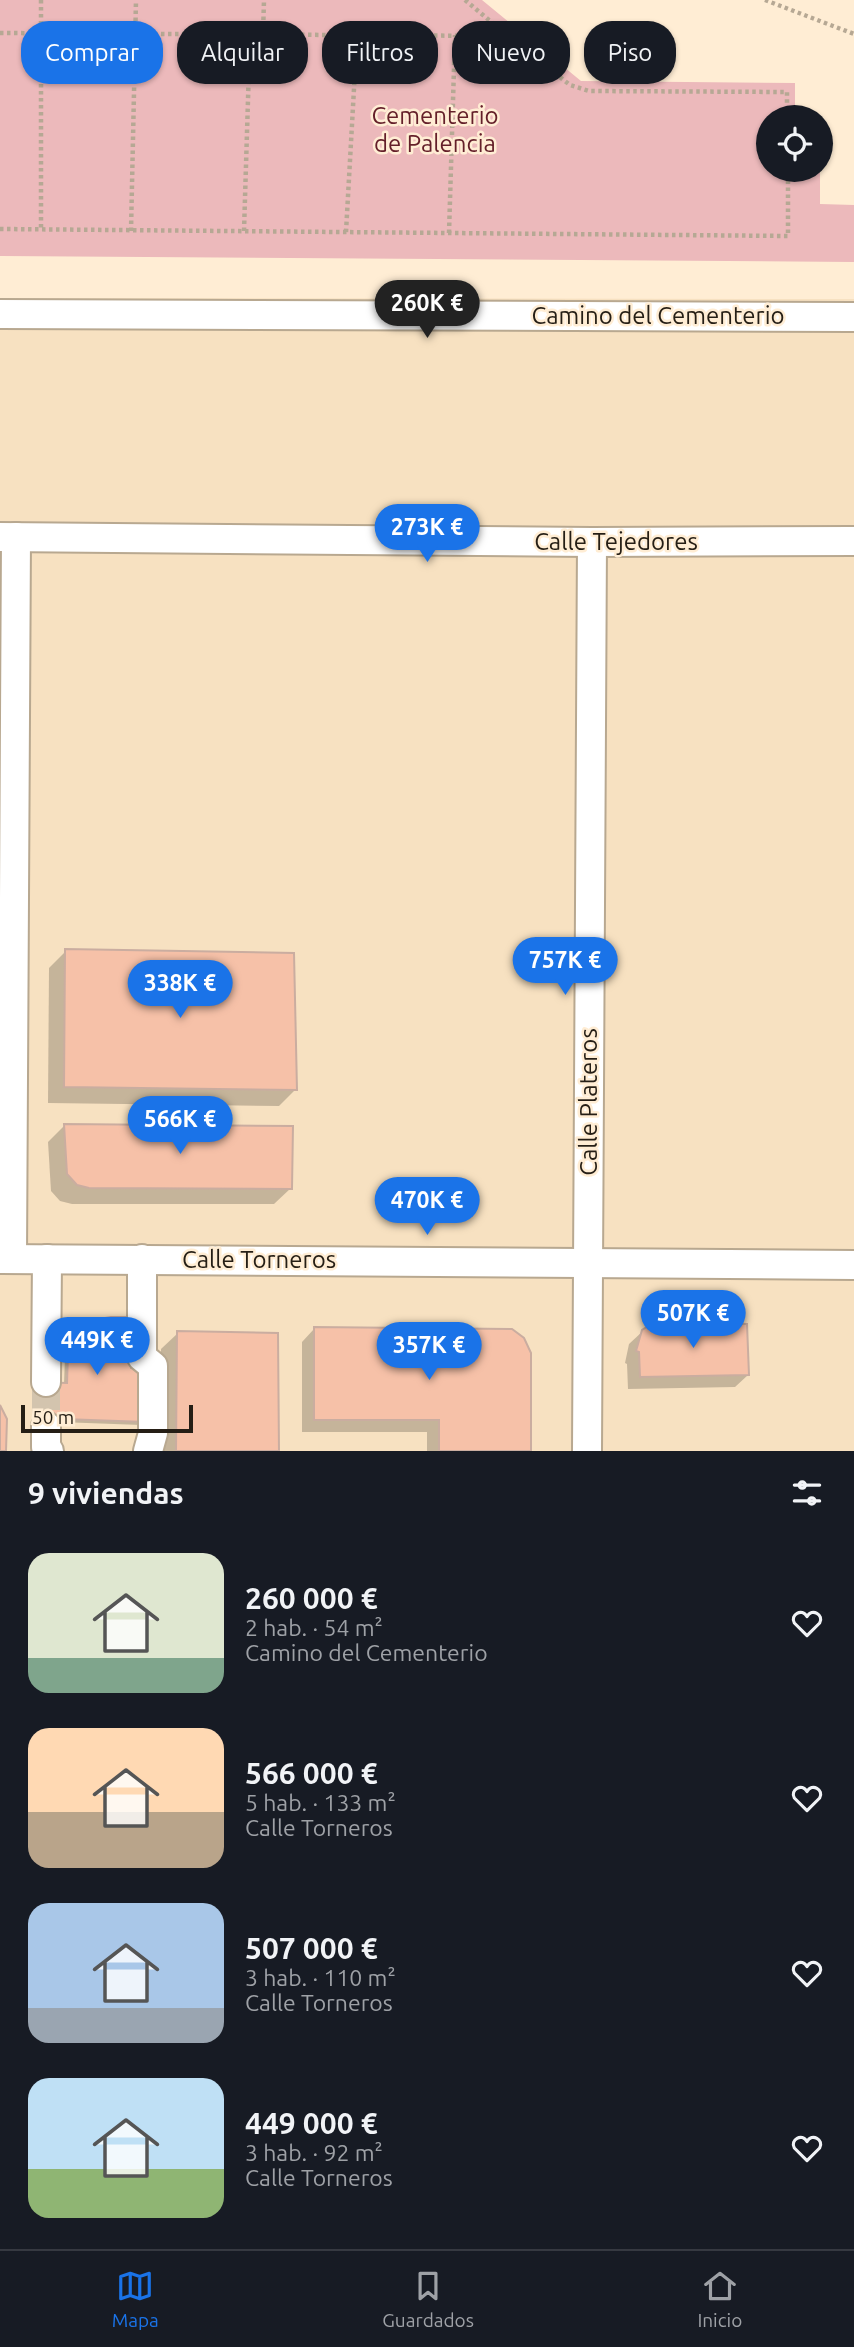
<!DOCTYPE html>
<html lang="es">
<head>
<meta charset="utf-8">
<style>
	:root { --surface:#171b24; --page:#20242c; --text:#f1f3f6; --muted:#9ea1a6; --line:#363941; --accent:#1a73e8 }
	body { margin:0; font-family:Ubuntu,sans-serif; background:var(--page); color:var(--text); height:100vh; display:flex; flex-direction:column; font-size:26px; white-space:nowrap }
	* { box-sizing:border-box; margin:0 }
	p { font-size:23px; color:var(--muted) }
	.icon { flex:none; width:38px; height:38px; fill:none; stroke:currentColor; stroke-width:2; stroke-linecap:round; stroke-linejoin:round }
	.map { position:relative; height:1451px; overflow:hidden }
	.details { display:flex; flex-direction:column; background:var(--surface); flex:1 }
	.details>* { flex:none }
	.hud { position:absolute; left:21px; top:21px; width:812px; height:63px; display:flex; gap:14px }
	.buttons { position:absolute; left:756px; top:105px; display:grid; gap:14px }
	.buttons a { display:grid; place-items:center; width:77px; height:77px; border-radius:50%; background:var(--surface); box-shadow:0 2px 5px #0004; font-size:35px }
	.scale { position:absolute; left:21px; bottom:18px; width:172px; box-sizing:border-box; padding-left:7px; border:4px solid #251e15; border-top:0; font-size:19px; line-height:24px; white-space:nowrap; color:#251e15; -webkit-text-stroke:5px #ffedd4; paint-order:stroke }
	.price { position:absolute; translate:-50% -60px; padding:0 16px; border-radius:24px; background:var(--accent); color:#fff; font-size:23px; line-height:46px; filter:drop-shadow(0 2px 4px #0008) }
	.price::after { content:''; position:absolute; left:50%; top:42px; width:21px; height:16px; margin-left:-10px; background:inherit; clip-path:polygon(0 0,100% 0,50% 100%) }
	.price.selected { background:#222; color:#fff }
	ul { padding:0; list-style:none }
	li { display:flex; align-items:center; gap:21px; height:175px; padding:0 28px }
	li span { display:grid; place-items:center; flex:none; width:196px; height:140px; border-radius:21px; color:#555 }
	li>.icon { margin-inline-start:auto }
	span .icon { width:84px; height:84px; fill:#fffc; stroke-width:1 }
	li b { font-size:30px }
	h2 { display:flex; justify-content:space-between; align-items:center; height:84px; padding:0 28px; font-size:30px }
	.chip { padding:0 24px; border-radius:28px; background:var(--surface); box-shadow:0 2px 5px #0004; font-size:24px; line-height:63px }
	.chip.selected { background:var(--accent); color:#fff }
	.tabs { display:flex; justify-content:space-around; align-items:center; height:98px; border-top:2px solid var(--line); background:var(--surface); font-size:19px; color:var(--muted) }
	.tabs a { display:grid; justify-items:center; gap:4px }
	.tabs .selected { color:var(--accent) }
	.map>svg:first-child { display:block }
</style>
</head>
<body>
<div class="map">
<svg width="854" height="1451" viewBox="0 0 854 1451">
	<rect width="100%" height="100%" fill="#ffedd4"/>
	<polygon fill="#f7e1c1" points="0,298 854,299 854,1451 0,1451"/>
	<polygon fill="#ecb9bb" points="0,0 482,0 581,81 795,83 795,117 768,117 768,170 820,170 820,204 854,205 854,262 0,256"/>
	<g fill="#0003">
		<polygon points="66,951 296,1089 279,1106 48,1103 49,968"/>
		<polygon points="65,1125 291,1188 274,1204 72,1204 60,1201 51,1191 48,1142"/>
		<polygon points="70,1325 129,1370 141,1425 32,1421 33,1388 37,1384 64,1384 66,1329"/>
		<polygon points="314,1329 529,1451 427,1451 427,1432 302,1432 302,1342"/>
		<polygon points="643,1331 748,1375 735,1387 628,1389 627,1364 625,1363 629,1344"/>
		<polygon points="178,1333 278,1451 160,1451 161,1349"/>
	</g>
	<g fill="#f6c1a8" stroke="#caada0" stroke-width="2">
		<polygon points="65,949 294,953 297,1090 64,1087"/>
		<polygon points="64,1124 293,1126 292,1189 89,1188 77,1185 67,1174"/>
		<polygon points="111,1317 129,1317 131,1368 147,1369 146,1422 35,1418 36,1382 67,1383 69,1324"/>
		<polygon points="670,1319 670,1323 747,1324 749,1375 640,1377 639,1352 636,1351 642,1330 657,1321"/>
		<polygon points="314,1327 512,1329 524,1338 531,1353 531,1451 439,1451 439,1420 314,1420"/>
		<polygon points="177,1331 278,1333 279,1451 176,1451"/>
		<polygon points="0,1405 7,1419 6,1451 0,1451"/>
	</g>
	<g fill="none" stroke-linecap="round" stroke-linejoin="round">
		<polyline stroke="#d3c4ae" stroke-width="28" stroke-dasharray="28 14" stroke-linecap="butt" points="46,1382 46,1426"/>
		<g stroke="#b8a890" stroke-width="32">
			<g id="minor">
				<polyline points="0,314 854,317"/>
				<polyline points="0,537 592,542 854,541"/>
				<polyline points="0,1259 854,1265"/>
				<polyline points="12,1259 16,537"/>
				<polyline points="142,1259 142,1357 153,1366 153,1433 148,1451"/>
				<polyline points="46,1382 47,1259"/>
				<polyline points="46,1426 46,1447 49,1451"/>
				<polyline points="587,1451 592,542"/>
			</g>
		</g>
		<g stroke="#b6a894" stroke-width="4.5" stroke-dasharray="3.5 3.5" stroke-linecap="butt">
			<polyline points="41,0 41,230"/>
			<polyline points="465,0 507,35"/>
			<polyline points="765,0 854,34"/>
			<polyline points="0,33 507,36 570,85 589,91 787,92 787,117"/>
			<polyline points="263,34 264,0"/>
			<polyline points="0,229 788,236 788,170"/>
			<polyline points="131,231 136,0"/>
			<polyline points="244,231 250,34"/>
			<polyline points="346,232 357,35"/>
			<polyline points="449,233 455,35"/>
		</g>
		<use href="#minor" stroke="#fff" stroke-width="28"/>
	</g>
	<g text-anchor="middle" stroke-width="5" stroke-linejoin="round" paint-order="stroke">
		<g font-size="24" fill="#641f29" stroke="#ffedd4">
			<text x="435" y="124">Cementerio<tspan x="435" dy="28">de Palencia</tspan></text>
		</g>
		<g font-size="24" fill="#251e15" stroke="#ffedd4">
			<text x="658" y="324">Camino del Cementerio</text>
			<text x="616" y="550">Calle Tejedores</text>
			<text transform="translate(589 1102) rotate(-90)" y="8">Calle Plateros</text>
			<text x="259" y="1268">Calle Torneros</text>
		</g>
	</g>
</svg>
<div class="buttons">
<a><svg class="icon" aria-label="locate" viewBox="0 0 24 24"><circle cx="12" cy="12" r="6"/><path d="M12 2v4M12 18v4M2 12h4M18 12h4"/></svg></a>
</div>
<div class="scale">50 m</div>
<b class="price selected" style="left:427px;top:340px">260K €</b>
<b class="price" style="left:427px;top:564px">273K €</b>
<b class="price" style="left:565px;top:997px">757K €</b>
<b class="price" style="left:180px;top:1020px">338K €</b>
<b class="price" style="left:180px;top:1156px">566K €</b>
<b class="price" style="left:427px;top:1237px">470K €</b>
<b class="price" style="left:693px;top:1350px">507K €</b>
<b class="price" style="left:97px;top:1377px">449K €</b>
<b class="price" style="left:429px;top:1382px">357K €</b>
<div class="hud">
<a class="chip selected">Comprar</a>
<a class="chip">Alquilar</a>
<a class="chip">Filtros</a>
<a class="chip">Nuevo</a>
<a class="chip">Piso</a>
</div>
</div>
<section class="details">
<h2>9 viviendas<svg class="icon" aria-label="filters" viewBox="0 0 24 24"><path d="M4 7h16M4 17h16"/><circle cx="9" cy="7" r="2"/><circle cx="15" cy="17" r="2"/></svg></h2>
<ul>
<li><span style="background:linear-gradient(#dfe7d0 75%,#7fa58c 0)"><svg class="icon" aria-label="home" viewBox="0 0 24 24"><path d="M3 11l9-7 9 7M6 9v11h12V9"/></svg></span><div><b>260 000 €</b><p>2 hab. · 54 m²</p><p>Camino del Cementerio</p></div><svg class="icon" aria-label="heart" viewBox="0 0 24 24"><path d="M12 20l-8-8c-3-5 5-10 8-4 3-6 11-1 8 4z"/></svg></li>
<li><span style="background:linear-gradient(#ffd9b3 60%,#b9a48a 0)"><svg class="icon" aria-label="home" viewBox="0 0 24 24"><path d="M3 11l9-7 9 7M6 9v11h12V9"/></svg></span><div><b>566 000 €</b><p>5 hab. · 133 m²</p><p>Calle Torneros</p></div><svg class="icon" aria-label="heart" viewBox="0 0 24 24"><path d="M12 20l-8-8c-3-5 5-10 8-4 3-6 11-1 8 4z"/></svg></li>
<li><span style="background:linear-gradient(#a9c7e8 75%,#9aa5b1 0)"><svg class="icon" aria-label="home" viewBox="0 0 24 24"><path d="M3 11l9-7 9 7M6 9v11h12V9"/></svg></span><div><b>507 000 €</b><p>3 hab. · 110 m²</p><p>Calle Torneros</p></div><svg class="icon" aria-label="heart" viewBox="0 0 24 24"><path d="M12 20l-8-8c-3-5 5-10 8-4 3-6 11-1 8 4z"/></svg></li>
<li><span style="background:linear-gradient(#bfe0f5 65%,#8fb573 0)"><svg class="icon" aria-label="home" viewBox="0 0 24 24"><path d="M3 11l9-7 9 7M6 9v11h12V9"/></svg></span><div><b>449 000 €</b><p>3 hab. · 92 m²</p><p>Calle Torneros</p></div><svg class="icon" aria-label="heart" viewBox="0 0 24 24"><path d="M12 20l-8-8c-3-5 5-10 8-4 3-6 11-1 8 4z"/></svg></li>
</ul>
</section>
<nav class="tabs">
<a class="selected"><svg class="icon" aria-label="map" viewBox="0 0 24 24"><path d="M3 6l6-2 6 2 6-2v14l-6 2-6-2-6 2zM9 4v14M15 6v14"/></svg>Mapa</a>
<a><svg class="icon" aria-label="saved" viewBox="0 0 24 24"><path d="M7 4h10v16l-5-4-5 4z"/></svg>Guardados</a>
<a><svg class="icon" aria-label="home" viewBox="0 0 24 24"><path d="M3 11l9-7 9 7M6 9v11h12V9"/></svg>Inicio</a>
</nav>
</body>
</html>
